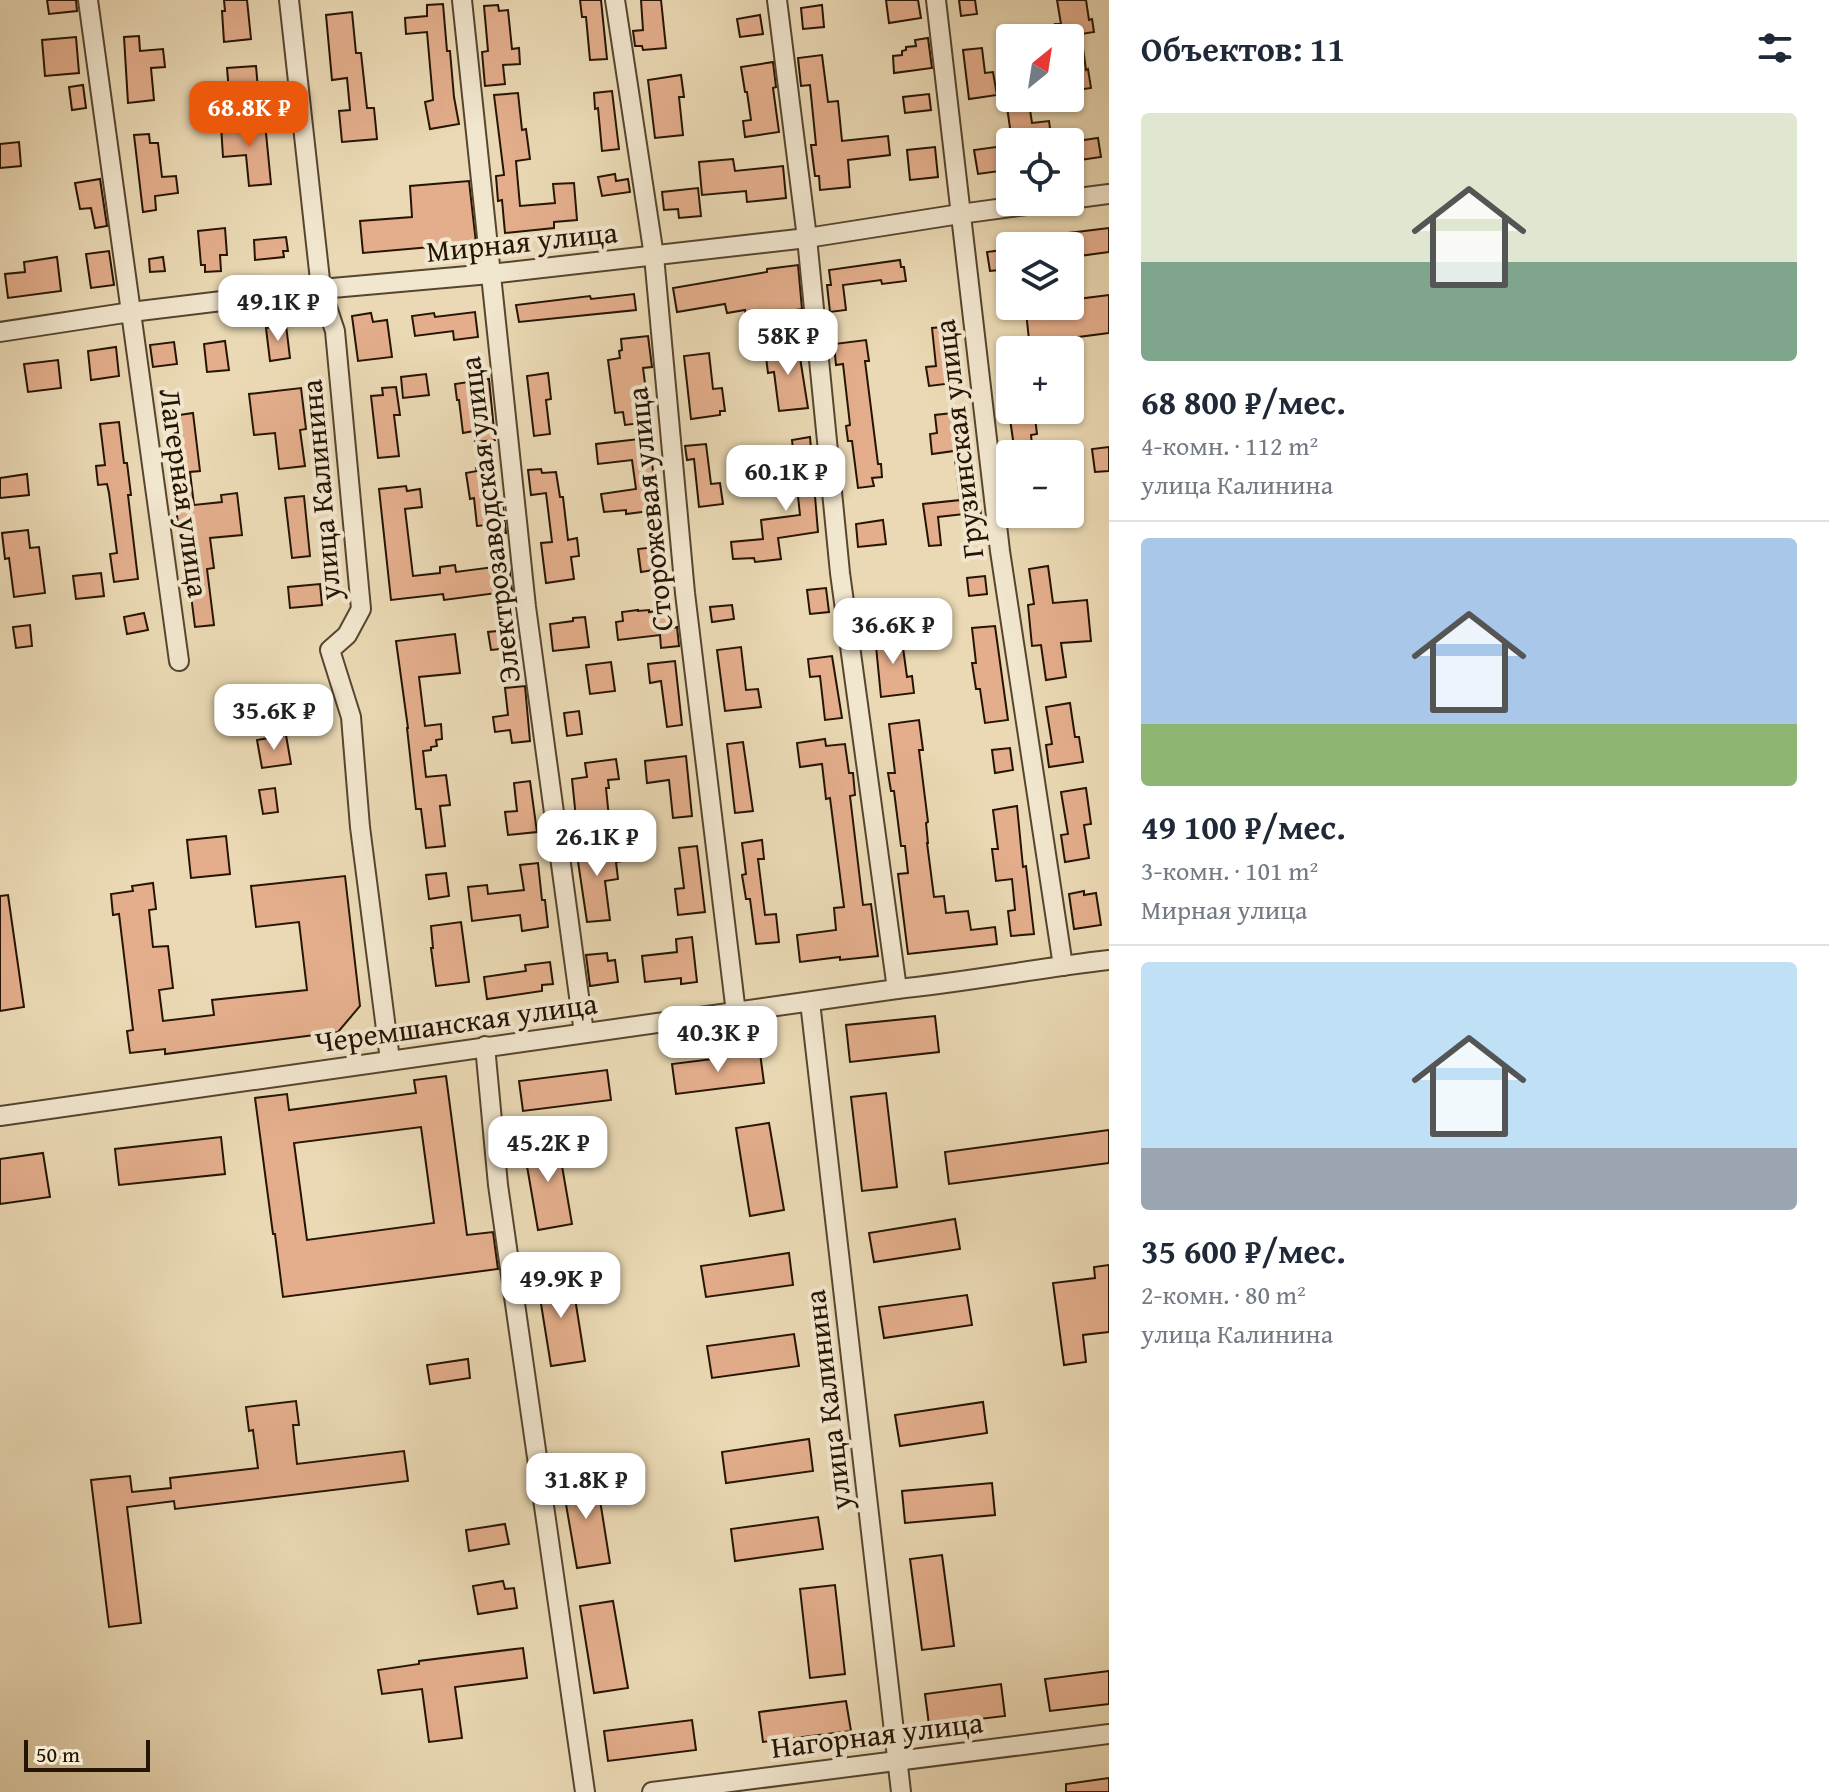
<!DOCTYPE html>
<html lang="ru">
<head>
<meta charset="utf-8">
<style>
	:root { --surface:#fff; --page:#f6f6f7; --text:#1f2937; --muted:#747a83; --line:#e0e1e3; --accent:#ea580c }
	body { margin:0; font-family:"Gentium Book Plus",serif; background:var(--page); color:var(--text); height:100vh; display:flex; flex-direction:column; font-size:30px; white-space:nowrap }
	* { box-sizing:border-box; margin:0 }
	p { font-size:26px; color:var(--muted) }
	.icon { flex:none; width:44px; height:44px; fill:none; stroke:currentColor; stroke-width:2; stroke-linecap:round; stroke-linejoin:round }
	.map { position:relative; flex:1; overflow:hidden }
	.drawer { display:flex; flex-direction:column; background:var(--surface); width:720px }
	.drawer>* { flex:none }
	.needle { width:52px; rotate:30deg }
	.fabs { position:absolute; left:996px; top:24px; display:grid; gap:16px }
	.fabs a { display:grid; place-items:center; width:88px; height:88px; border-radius:8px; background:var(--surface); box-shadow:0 2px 6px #0004; font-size:40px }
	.scale { position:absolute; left:24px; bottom:20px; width:126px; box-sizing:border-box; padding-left:8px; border:4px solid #261402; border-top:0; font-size:22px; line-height:28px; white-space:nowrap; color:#261402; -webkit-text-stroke:6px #f1e6ce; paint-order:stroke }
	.price { position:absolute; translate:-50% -68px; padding:0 18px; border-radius:16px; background:#fff; color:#222; font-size:26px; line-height:52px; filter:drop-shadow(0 2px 4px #0008) }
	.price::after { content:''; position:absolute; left:50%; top:48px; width:24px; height:18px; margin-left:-12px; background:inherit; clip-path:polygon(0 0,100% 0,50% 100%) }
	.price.active { background:var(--accent); color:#fff }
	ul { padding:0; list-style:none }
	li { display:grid; align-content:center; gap:16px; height:424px; padding:0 32px }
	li+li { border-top:2px solid var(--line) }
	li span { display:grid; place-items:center; height:248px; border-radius:8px; color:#555 }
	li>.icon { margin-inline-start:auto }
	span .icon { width:144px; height:144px; fill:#fffc; stroke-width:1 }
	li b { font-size:34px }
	h2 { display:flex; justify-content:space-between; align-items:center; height:96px; padding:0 32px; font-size:34px }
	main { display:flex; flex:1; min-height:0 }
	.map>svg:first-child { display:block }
</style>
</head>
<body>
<main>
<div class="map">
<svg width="1109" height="1792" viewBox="0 0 1109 1792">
	<rect width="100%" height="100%" fill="#ead9b4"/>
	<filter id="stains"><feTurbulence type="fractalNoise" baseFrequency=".0025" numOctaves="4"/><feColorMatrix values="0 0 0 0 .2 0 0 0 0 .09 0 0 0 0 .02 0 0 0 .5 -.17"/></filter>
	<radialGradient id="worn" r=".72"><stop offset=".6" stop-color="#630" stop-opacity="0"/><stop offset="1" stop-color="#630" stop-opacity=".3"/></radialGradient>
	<g fill="#e4ae8c" stroke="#261402" stroke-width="2" fill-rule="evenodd">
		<polygon points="47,0 76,0 77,11 49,14"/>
		<polygon points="224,0 247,0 251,39 224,42 222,11 225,11"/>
		<polygon points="580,0 601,0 607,59 590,60 586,17 582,17"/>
		<polygon points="641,0 661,0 666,48 643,50 642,46 635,46 633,31 643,30"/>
		<polygon points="886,0 918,0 921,18 889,23"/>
		<polygon points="959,0 975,0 977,14 961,16"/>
		<polygon points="1057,0 1086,0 1089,20 1092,19 1094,32 1081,34 1086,70 1088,69 1091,88 1070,91 1070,38 1057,38 1055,24 1061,24"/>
		<polygon points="443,4 447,51 450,51 454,97 459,124 430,129 425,102 433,100 427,32 406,34 405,18 427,16 427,5"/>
		<polygon points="498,5 499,11 508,10 512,49 519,48 520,64 503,65 505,84 485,86 482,52 488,51 484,6"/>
		<polygon points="822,5 824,27 803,29 801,8"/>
		<polygon points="352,12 356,53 361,53 367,108 374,108 377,139 342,142 339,111 350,110 347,78 332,80 326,15"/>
		<polygon points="760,15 763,34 740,37 737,19"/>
		<polygon points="139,36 140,51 163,49 165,67 151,68 154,100 128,103 124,37"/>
		<polygon points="76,37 79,73 45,76 42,40"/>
		<polygon points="928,38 932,68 894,73 893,56 902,55 902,51 906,50 906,47 916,46 915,40"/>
		<polygon points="982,48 985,73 993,72 997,95 969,99 963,50"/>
		<polygon points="822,55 828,102 838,101 842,141 888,136 890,155 848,160 850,187 820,190 819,176 815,176 811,145 816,145 810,85 801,86 798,58"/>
		<polygon points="773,62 776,87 773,88 779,132 745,137 743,121 751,120 747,92 745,92 741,67"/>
		<polygon points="256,66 258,89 229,92 227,68"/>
		<polygon points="681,75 684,97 679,97 683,135 655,138 648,80"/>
		<polygon points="83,85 86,108 72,110 69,87"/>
		<polygon points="612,91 619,149 602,151 598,108 595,109 594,93"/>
		<polygon points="518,93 522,130 526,129 530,159 516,161 520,206 555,203 553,184 574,183 577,220 554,222 554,228 505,233 502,200 498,201 496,176 504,175 494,95"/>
		<polygon points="929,94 931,110 905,113 903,97"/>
		<polygon points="1029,103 1032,123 1049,121 1052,142 1012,142 1007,107"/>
		<polygon points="256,122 265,123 271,184 249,186 246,155 223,157 221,125"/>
		<polygon points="149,134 150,143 158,143 162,177 176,176 178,193 155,196 156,210 143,212 134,135"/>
		<polygon points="1098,138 1101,157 1073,161 1070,142"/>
		<polygon points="19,142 21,166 0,168 0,144"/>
		<polygon points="1003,146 1007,170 978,174 974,150"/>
		<polygon points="935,147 938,177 910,180 907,150"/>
		<polygon points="733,159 735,171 783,166 786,198 747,202 746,191 702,195 699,162"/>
		<polygon points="615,174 616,181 628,179 630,192 602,196 598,177"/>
		<polygon points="100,179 107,226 95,228 91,208 80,209 75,183"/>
		<polygon points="469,181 476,243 363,253 360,221 412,217 410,186"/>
		<polygon points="698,188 701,216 679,218 678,209 664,210 662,192"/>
		<polygon points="225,228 227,255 220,255 221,271 205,272 205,265 201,265 198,231"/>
		<polygon points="1109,228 1109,252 1072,257 1071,246 1036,246 1036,237"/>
		<polygon points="286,237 288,251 283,251 284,257 255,260 254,240"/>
		<polygon points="1009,249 1010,269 990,271 987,252"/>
		<polygon points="109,251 114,285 91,288 86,254"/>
		<polygon points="57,257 61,291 8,298 5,274 25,272 24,262"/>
		<polygon points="163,257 165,271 150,272 149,259"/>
		<polygon points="900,260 901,267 904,267 906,281 882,284 881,280 843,285 846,310 830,312 827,285 831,285 829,270"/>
		<polygon points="798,265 802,309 746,318 745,310 727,313 725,304 677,312 673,288 767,272 767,269"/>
		<polygon points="634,294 636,310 519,322 516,305 590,296 591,299"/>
		<polygon points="1109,295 1109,333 1071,338 1071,340 1053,342 1054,346 1030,349 1026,312 1054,309 1054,306 1070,306 1070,300"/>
		<polygon points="475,312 478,337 454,340 453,331 415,336 412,316 434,313 435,317"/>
		<polygon points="371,313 373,322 387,320 392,357 358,361 352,316"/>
		<polygon points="286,325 290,358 270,361 266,328"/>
		<polygon points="955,326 962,382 929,386 926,367 936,366 932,328"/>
		<polygon points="648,336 652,367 643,368 650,422 625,425 623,412 615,413 608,360 620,358 619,351 622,350 621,339"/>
		<polygon points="866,340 869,361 865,361 878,464 881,464 882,477 872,478 874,486 858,488 852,441 848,441 846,426 850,425 843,364 836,365 834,344"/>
		<polygon points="225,341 229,370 207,372 204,344"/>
		<polygon points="174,342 177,364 153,367 150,345"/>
		<polygon points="798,345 808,408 779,411 774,372 768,373 765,349"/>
		<polygon points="116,347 119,376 91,380 88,351"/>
		<polygon points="709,353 713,389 722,388 725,411 720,411 720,415 691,419 684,356"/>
		<polygon points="58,360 61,388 28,392 24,364"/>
		<polygon points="548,373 551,399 546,400 550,434 534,436 527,376"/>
		<polygon points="426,374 429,395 403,398 401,377"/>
		<polygon points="489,379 495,440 475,442 474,431 463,433 459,400 457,400 455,384"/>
		<polygon points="396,387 400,415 394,415 399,456 378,458 371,396 383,395 382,388"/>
		<polygon points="301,388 306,429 300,430 305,466 279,469 275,433 254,435 249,394"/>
		<polygon points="1034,410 1037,434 1031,435 1033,454 1015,454 1009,412"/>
		<polygon points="961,412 962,419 969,418 972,444 969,444 976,499 979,499 983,532 967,534 964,514 938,517 941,545 929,546 923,504 960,500 954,451 932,454 930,434 937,433 935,415"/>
		<polygon points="193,413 200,471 190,472 194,505 222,502 221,495 237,493 242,535 210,538 214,568 207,569 214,625 195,627 188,571 186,571 182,542 180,542 176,507 181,506 178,479 172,480 166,417"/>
		<polygon points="119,422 124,463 127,463 131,495 128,495 138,579 114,582 110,554 117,553 109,493 107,484 98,485 96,466 105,465 100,424"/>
		<polygon points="810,437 818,532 778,538 781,559 755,562 754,558 733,559 731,542 763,539 761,520 800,515 792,440"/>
		<polygon points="639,439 641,457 651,455 658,510 626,514 626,510 604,512 601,494 636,489 632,460 598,464 596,444"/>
		<polygon points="706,444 711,484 720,483 723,504 699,507 694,459 687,460 685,446"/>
		<polygon points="1109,447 1109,471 1095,472 1092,449"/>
		<polygon points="495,466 500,508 503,507 506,533 488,535 486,525 477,526 474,498 470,499 466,473 477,471 476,468"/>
		<polygon points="541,469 542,473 556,472 560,497 563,497 568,540 577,538 579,556 571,557 574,579 546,583 541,543 552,542 546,493 531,495 528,470"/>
		<polygon points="27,474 29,495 0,498 0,478"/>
		<polygon points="406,486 407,491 420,489 422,507 405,509 413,576 440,573 440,567 455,565 456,572 509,565 512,591 444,600 443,594 391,600 379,489"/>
		<polygon points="304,496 310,556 292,558 285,498"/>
		<polygon points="883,520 886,544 858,547 856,524"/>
		<polygon points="28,530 30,548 39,547 45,593 14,597 9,558 5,559 2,533"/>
		<polygon points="663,546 666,568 641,572 638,549"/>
		<polygon points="1048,566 1053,603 1087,600 1091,641 1061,643 1066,677 1046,680 1041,645 1032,646 1028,605 1034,604 1029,569"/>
		<polygon points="101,573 104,596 76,599 73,576"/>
		<polygon points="985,576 987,594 969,596 967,578"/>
		<polygon points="320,584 322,605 290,608 288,587"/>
		<polygon points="826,588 829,612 810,614 807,590"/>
		<polygon points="732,605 734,619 712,622 710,607"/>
		<polygon points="671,609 673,628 677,627 679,646 661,648 660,635 618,640 616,622 623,621 622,612 638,610 638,611 649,610 649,612"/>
		<polygon points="144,613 148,630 127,634 124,617"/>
		<polygon points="585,617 589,647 553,651 550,624 573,621 573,618"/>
		<polygon points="30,625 32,646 16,648 13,627"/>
		<polygon points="995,626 1008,720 985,723 980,689 976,689 972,663 976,663 972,628"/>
		<polygon points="516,629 518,647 491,650 488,632"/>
		<polygon points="901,633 907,677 912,676 914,693 881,697 875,636"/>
		<polygon points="455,634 460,673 419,677 425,726 441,724 442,739 436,740 437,746 431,747 431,750 423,751 426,777 446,775 450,805 440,806 445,846 426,848 421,809 416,809 407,728 408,728 396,641"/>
		<polygon points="741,647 746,690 758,689 761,707 725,711 717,650"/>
		<polygon points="832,656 842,718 825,720 820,676 810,677 808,659"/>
		<polygon points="675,661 682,725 667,727 661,681 650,683 648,664"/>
		<polygon points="611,662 615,691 590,694 586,665"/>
		<polygon points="525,686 530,741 512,743 510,730 495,732 493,717 508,715 505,688"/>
		<polygon points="1070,703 1075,737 1079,737 1083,762 1049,767 1046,745 1052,744 1046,707"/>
		<polygon points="579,711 582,734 567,736 564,713"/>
		<polygon points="919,720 923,750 919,750 928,822 926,823 928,843 927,843 934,897 944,896 946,913 968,911 971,930 995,927 997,944 908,954 898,874 908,873 905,846 901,846 894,791 891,791 888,773 895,773 889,724"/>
		<polygon points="286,735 291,764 262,768 257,740"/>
		<polygon points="825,739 826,746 845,744 849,773 853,773 855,795 850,796 863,905 871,904 878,956 840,960 840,957 800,962 797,935 836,930 834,908 844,907 830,798 826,799 822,764 800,767 797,743"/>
		<polygon points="743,742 753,811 735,813 727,744"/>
		<polygon points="1010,748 1013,770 995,773 992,750"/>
		<polygon points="686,756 692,816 673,818 669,780 647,783 645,761"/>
		<polygon points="616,759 619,779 608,780 609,788 606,788 609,818 593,820 592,816 576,818 572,779 587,777 585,763"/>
		<polygon points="530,781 537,832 508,835 505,812 517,811 514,783"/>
		<polygon points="275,788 278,812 263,814 259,790"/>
		<polygon points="1086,788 1091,824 1084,825 1089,858 1065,862 1061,835 1068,834 1061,792"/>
		<polygon points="1017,806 1023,867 1026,866 1034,934 1011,936 1008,911 1015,910 1012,879 996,881 992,849 998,849 993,810"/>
		<polygon points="226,836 230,874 191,878 187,840"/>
		<polygon points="762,840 764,859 758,859 765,915 776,914 779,942 756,944 750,899 746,899 742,875 746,874 742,843"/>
		<polygon points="601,845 602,848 621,846 623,861 616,862 618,879 605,881 610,920 587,922 576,848"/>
		<polygon points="697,846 705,912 678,915 675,889 684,888 679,848"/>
		<polygon points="538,863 542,900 545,900 548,927 522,931 520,915 472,921 468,887 487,885 488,894 524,890 520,865"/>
		<polygon points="446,873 449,896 429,899 426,875"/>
		<polygon points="345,876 360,1006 338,1032 165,1054 165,1049 130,1053 127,1031 133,1030 119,914 113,915 111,894 133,891 132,886 153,883 156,909 149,910 153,947 168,946 173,988 159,990 163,1021 214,1015 212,1000 307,990 299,922 256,927 251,886"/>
		<polygon points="1084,891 1084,895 1096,893 1101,925 1074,929 1069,894"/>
		<polygon points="8,895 24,1007 0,1011 0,896"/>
		<polygon points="461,922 469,982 436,986 431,948 433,948 431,926"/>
		<polygon points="692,937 697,982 681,984 681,978 645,982 642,956 677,952 676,939"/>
		<polygon points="607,953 608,961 615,960 618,982 590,986 586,955"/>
		<polygon points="550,962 553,984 542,985 542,991 487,999 484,977 526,971 525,965"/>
		<polygon points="935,1016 939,1052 850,1062 846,1025"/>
		<polygon points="760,1053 764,1083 676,1094 672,1064"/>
		<polygon points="607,1070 611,1100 523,1111 519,1081"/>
		<path d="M446 1076 467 1235 493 1232 498 1269 283 1297 275 1234H273L255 1098 287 1094 289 1110 416 1093 414 1080ZM421 1127 434 1223 307 1240 294 1143Z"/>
		<polygon points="886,1093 897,1187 862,1191 851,1097"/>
		<polygon points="769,1123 784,1210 750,1216 736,1128"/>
		<polygon points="1109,1130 1109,1163 949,1184 945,1152"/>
		<polygon points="221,1137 225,1174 119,1185 115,1149"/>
		<polygon points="557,1137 572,1224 538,1230 523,1143"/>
		<polygon points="43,1153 50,1197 0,1204 0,1159"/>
		<polygon points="955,1219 960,1249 874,1262 869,1233"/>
		<polygon points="789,1253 793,1285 706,1297 701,1266"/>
		<polygon points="1109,1265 1109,1332 1083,1335 1086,1362 1064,1365 1053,1283 1095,1278 1094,1267"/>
		<polygon points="571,1273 585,1361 551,1366 537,1279"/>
		<polygon points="967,1295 972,1325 884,1338 879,1307"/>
		<polygon points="794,1334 799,1366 712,1378 707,1346"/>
		<polygon points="468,1359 470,1378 430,1384 427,1365"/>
		<polygon points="296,1401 299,1425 293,1425 297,1464 404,1451 408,1481 175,1509 174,1501 127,1507 141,1623 109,1627 91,1480 130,1476 132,1492 171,1488 170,1478 258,1468 253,1430 249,1431 246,1407"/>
		<polygon points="983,1402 987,1433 900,1446 895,1415"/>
		<polygon points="809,1439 813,1471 726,1483 722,1452"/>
		<polygon points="596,1475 610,1563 577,1568 562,1481"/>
		<polygon points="992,1483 995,1515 905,1523 902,1491"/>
		<polygon points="818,1517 823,1549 735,1561 731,1529"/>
		<polygon points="505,1524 509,1544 469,1551 466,1530"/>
		<polygon points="942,1555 954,1646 922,1650 910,1559"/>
		<polygon points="503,1581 505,1589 514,1588 517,1608 478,1614 473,1586"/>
		<polygon points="835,1585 845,1674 810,1678 800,1589"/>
		<polygon points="613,1601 628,1688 594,1693 580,1606"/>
		<polygon points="523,1648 527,1678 455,1687 462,1738 429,1742 422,1689 382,1694 378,1670 419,1664 419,1661"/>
		<polygon points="1109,1671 1109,1704 1050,1711 1045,1679"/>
		<polygon points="1001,1684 1005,1716 929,1725 925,1694"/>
		<polygon points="846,1701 851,1731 763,1742 759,1712"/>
		<polygon points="692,1720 696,1750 608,1761 604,1731"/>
		<polygon points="1109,1778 1109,1792 1066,1792 1066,1784"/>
	</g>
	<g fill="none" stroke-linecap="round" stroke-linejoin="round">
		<g stroke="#57452e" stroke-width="22">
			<g id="minor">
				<polyline points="88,0 179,661"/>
				<polyline points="289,0 321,289 335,331 361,609 347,635 330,650 351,717 360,827 390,1060"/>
				<polyline points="462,0 526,607 584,1033"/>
				<polyline points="615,0 654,256 685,593 736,1013"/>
				<polyline points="777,0 807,238 840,573 897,989"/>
				<polyline points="936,0 1000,551 1063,966"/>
				<polyline points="1070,199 1109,194"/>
				<polyline points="0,332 131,312 321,289 490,274 807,238 960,214 1048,202"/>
				<polyline points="810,1002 901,1792"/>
				<polyline points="485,1046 498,1185 585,1792"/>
				<path d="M0 1116 897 989C968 982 1038 968 1109 960"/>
				<polyline points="652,1792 1109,1734"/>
			</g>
		</g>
		<use href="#minor" stroke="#f1e6ce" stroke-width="18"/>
	</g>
	<g text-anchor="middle" stroke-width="8" stroke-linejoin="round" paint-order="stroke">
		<g font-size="30" fill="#261402" stroke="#f1e6ce">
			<text transform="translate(522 242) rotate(-6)" y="10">Мирная улица</text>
			<text transform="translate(959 439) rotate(-97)" y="10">Грузинская улица</text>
			<text transform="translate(321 490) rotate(-95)" y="10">улица Калинина</text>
			<text transform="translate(184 493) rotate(82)" y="10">Лагерная улица</text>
			<text transform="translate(650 509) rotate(-96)" y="10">Сторожевая улица</text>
			<text transform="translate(490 520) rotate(-97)" y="10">Электрозаводская улица</text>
			<text transform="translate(456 1023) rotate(-8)" y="10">Черемшанская улица</text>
			<text transform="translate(828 1400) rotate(-97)" y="10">улица Калинина</text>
			<text transform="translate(877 1735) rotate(-7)" y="10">Нагорная улица</text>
		</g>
	</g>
	<rect width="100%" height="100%" filter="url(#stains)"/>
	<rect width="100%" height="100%" fill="url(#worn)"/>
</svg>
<div class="fabs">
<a><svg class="needle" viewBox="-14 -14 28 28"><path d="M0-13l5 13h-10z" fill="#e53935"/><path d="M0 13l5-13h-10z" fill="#747a83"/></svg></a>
<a><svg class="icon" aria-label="locate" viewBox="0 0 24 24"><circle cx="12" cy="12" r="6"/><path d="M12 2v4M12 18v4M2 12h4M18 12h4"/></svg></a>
<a><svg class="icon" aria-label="layers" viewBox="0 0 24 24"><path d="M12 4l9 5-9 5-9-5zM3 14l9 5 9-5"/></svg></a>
<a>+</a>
<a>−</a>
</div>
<div class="scale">50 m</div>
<b class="price active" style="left:249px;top:149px">68.8K ₽</b>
<b class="price" style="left:278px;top:343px">49.1K ₽</b>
<b class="price" style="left:788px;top:377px">58K ₽</b>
<b class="price" style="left:786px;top:513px">60.1K ₽</b>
<b class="price" style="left:893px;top:666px">36.6K ₽</b>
<b class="price" style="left:274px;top:752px">35.6K ₽</b>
<b class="price" style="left:597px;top:878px">26.1K ₽</b>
<b class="price" style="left:718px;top:1074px">40.3K ₽</b>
<b class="price" style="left:548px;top:1184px">45.2K ₽</b>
<b class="price" style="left:561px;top:1320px">49.9K ₽</b>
<b class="price" style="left:586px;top:1521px">31.8K ₽</b>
</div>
<section class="drawer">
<h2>Объектов: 11<svg class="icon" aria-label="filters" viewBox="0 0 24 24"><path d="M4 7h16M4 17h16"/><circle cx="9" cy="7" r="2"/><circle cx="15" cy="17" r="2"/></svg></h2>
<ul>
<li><span style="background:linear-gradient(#dfe7d0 60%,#7fa58c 0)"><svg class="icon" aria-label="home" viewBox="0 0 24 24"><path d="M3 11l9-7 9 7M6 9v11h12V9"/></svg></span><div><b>68 800 ₽/мес.</b><p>4-комн. · 112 m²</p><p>улица Калинина</p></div></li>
<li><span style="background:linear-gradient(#a9c7e8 75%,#8fb573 0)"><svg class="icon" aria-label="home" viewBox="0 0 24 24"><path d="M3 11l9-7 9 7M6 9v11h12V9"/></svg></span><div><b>49 100 ₽/мес.</b><p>3-комн. · 101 m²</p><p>Мирная улица</p></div></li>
<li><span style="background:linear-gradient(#bfe0f5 75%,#9aa5b1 0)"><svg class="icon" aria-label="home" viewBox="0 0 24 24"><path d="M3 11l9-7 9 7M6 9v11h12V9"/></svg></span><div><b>35 600 ₽/мес.</b><p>2-комн. · 80 m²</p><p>улица Калинина</p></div></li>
</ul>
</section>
</main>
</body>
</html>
